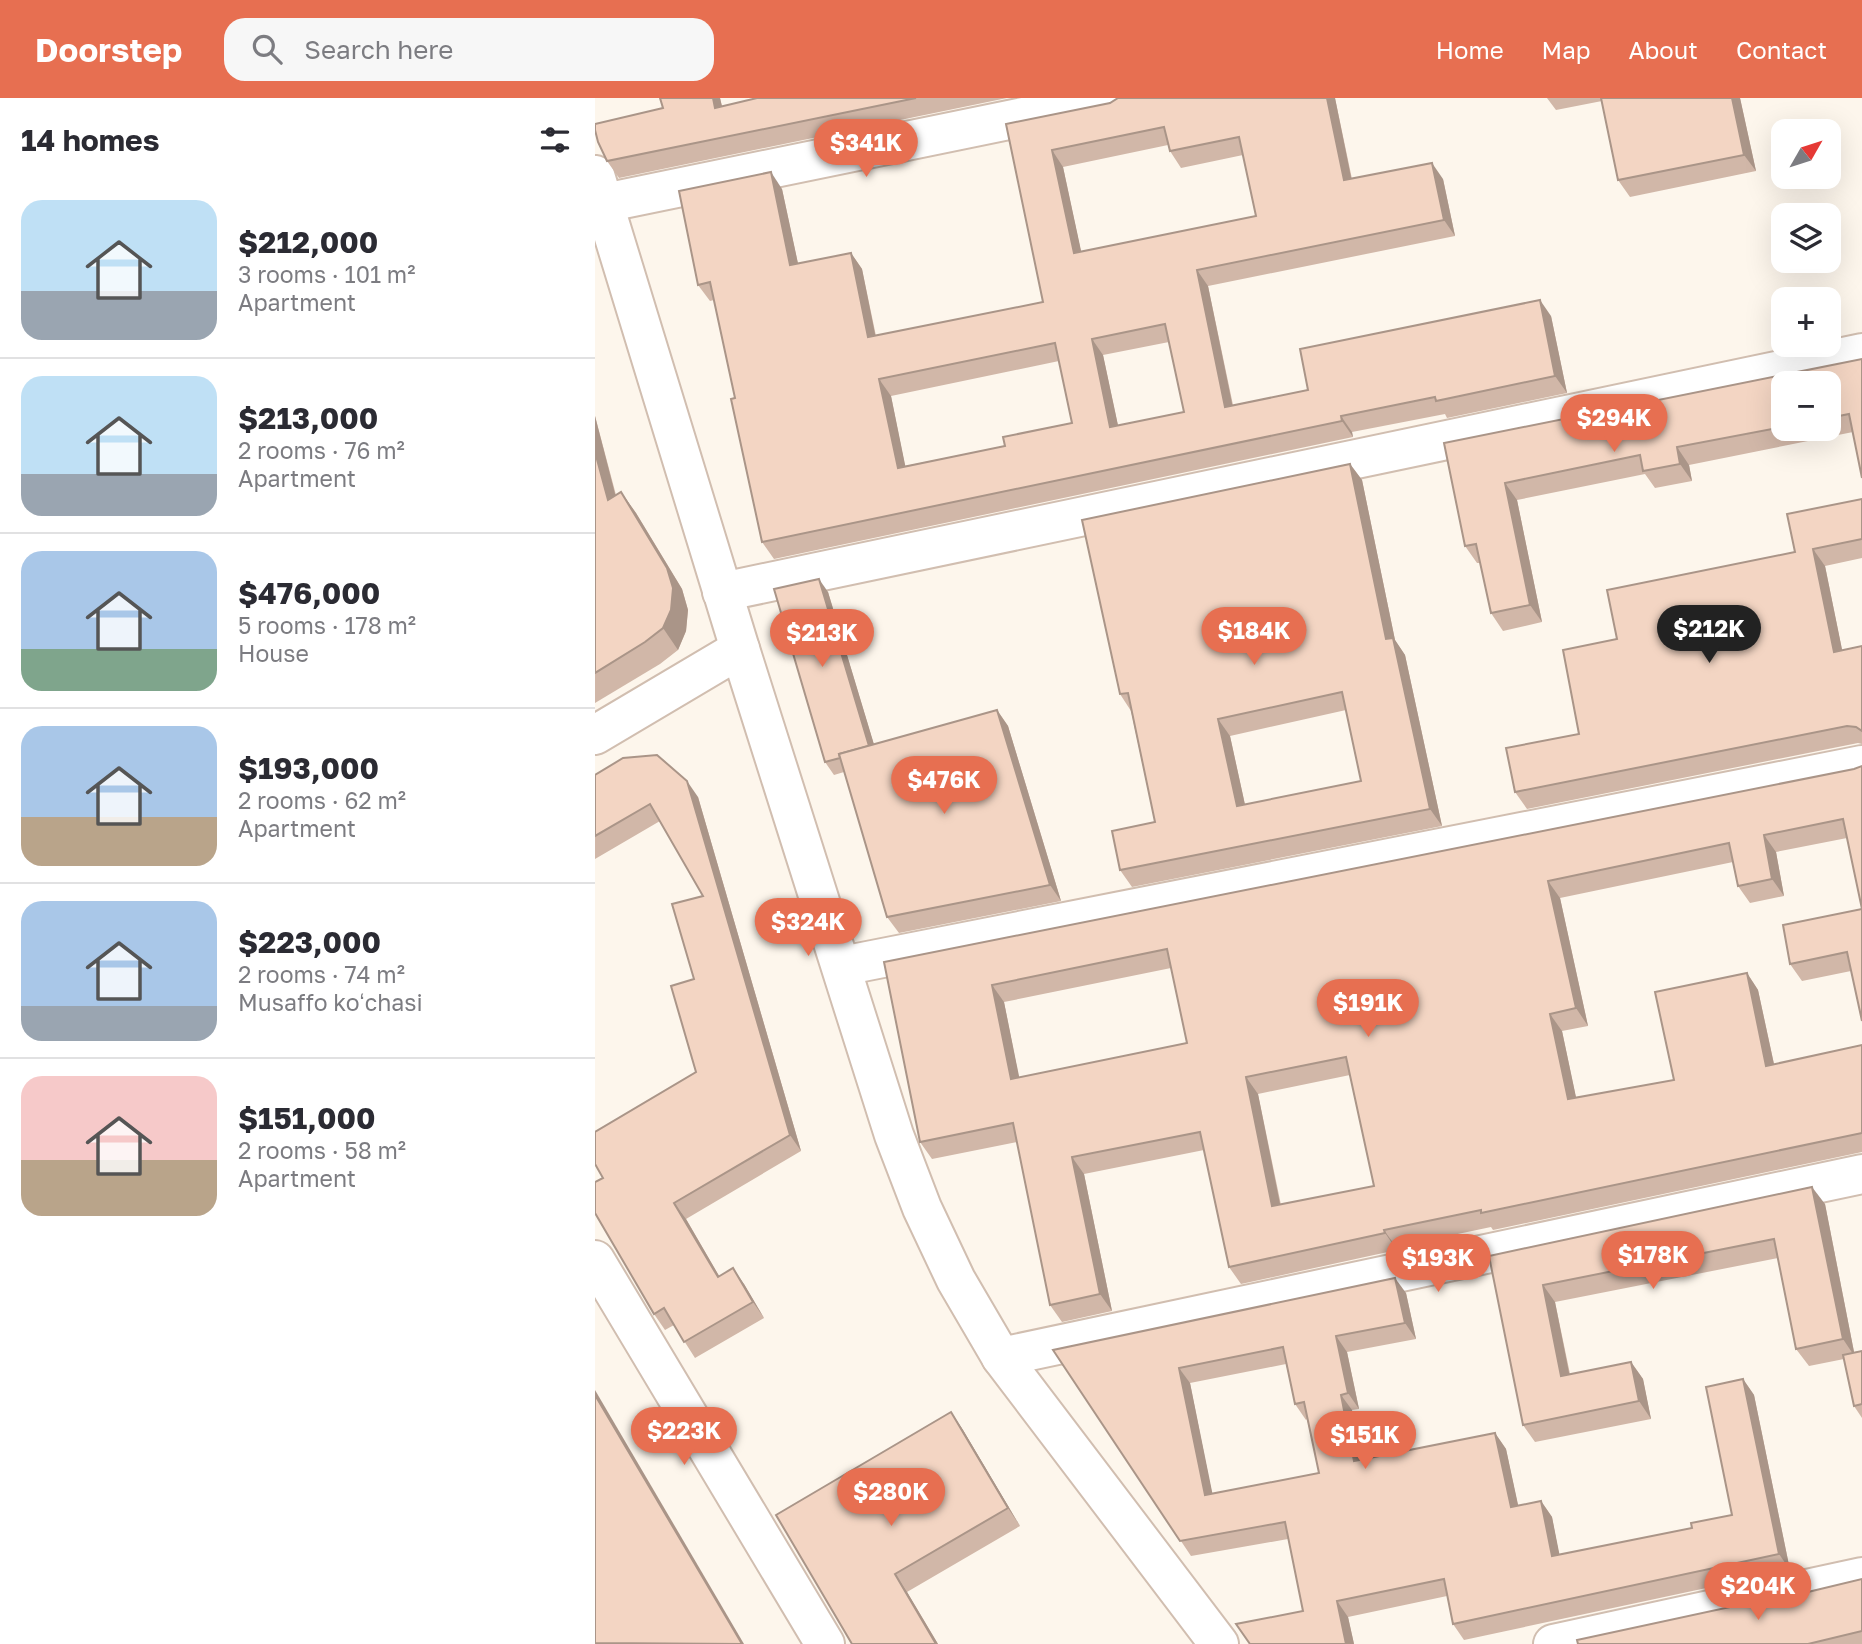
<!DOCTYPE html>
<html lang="en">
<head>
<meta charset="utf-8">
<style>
	:root { --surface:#fff; --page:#f7f7f7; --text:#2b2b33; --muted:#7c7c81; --line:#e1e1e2; --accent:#e76f51 }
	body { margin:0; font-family:"Golos Text",sans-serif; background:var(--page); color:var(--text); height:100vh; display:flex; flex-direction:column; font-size:26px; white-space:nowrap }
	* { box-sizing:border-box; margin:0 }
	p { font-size:23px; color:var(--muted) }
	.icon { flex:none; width:38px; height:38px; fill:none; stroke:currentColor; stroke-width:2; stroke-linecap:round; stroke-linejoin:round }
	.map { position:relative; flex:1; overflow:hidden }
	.sheet { display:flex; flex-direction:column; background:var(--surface); width:595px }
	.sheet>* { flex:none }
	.needle { width:46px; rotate:51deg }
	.tools { position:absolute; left:1176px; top:21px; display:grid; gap:14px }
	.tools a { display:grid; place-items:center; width:70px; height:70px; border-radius:14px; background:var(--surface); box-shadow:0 7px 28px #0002; font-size:35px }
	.price { position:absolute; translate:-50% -60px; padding:0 16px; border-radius:24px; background:var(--accent); color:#fff; font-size:23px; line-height:46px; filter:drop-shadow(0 2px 4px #0008) }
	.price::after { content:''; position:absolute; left:50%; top:42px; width:21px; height:16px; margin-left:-10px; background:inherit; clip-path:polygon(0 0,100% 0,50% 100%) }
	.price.active { background:#222; color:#fff }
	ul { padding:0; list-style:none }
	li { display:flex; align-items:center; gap:21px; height:175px; padding:0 21px }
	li+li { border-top:2px solid var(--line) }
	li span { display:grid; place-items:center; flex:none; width:196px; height:140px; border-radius:21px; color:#555 }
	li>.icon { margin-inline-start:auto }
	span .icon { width:84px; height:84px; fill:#fffc; stroke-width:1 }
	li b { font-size:30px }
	h2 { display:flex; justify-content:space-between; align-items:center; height:84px; padding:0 21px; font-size:30px }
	header { display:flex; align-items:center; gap:42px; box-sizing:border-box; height:98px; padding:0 35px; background:var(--accent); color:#fff }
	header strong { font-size:33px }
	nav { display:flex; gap:38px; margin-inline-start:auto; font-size:24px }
	.search { width:490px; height:63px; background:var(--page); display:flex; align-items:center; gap:18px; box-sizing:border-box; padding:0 24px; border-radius:21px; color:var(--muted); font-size:26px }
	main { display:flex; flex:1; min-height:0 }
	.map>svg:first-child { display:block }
</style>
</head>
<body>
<header>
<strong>Doorstep</strong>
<div class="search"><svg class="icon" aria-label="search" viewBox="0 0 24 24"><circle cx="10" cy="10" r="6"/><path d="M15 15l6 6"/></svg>Search here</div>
<nav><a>Home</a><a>Map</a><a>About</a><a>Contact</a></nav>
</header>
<main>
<section class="sheet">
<h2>14 homes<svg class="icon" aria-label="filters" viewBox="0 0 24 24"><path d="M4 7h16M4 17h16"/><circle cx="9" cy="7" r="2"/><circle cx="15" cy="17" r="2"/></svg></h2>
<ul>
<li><span style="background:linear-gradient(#bfe0f5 65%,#9aa5b1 0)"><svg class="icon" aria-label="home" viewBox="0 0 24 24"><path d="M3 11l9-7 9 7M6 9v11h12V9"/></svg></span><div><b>$212,000</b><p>3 rooms · 101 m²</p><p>Apartment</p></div></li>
<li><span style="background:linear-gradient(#bfe0f5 70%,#9aa5b1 0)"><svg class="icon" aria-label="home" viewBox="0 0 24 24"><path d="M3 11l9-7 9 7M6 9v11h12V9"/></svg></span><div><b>$213,000</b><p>2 rooms · 76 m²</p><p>Apartment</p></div></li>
<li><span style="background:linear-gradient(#a9c7e8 70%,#7fa58c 0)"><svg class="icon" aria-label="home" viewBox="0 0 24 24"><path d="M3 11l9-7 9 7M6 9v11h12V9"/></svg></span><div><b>$476,000</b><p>5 rooms · 178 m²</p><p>House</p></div></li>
<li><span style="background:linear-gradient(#a9c7e8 65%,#b9a48a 0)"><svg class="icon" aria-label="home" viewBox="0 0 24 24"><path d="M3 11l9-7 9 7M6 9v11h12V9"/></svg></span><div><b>$193,000</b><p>2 rooms · 62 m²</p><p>Apartment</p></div></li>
<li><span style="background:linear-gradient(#a9c7e8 75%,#9aa5b1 0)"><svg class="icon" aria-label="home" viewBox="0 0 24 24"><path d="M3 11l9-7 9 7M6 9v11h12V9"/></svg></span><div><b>$223,000</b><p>2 rooms · 74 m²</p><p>Musaffo koʻchasi</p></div></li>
<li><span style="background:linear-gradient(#f6c9c9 60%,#b9a48a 0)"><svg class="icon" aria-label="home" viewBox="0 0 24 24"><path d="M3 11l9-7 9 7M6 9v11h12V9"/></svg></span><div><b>$151,000</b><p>2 rooms · 58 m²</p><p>Apartment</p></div></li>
</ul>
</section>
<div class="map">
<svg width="1267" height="1546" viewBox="0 0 1267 1546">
	<rect width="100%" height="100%" fill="#fdf6ec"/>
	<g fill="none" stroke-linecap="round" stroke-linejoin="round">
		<g stroke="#d1beb0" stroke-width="42">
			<g id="minor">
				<polyline points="9,105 521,0"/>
				<polyline points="127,494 1267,255"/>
				<polyline points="0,637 145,551"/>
				<polyline points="247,868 1267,667"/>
				<polyline points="0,1162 230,1546"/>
				<polyline points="406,1259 1267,1076"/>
				<polyline points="958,1546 1267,1479"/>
			</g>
		</g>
		<g stroke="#d1beb0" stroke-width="42">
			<polyline id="tertiary" points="0,77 145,551 299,1037 327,1110 361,1182 406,1259 624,1546"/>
		</g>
		<use href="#minor" stroke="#fff" stroke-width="38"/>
		<use href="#tertiary" stroke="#fff" stroke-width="38"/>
	</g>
	<g fill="#d1b7a8" fill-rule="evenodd">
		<polygon points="65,0 125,0 127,8 162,0 412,0 24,80 12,63 68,10"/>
		<path d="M524 0H740L757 81H848L860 138 613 188 638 307 713 292 956 218 972 295 852 320 850 316 757 334 758 339 179 461 167 444 140 300 119 202 115 203 103 187 187 91 203 166 256 155 267 171 281 238 448 204 411 26 515 5ZM573 47 575 53 586 70 648 57 661 118 486 154 468 69ZM574 244 589 314 523 328 508 257ZM464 263 477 325 410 348 310 368 296 298Z"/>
		<polygon points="952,0 1145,0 1161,73 1035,99 1023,82 1007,3 961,12"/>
		<path d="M1267 261 1258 334 1094 367 1097 383 1060 390 1050 376 922 402 947 524 908 533 896 515 885 465H882L870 448 849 345ZM1188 285H1234V331H1188Z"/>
		<polygon points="0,318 21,397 26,394 41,415 87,491 93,512 91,533 83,552 65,566 0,605"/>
		<path d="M755 366 767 382 800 542 810 557 847 728 537 789 525 772 560 724 536 613 525 596ZM751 612 766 683 650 707 635 638Z"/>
		<polygon points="1267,401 1267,460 1230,468 1247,552 1267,548 1267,646 1263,645 932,711 920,694 984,636 1022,541 1200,454"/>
		<polygon points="233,494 279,647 402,612 413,628 466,803 304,835 292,819 249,674 239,677 230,664"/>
		<path d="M1267 668V923L1256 873 1207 883 1195 866 1267 811 1252 740 1181 754 1189 798 1155 805 1143 788 1138 764 965 800 993 928 967 933 981 1000 1079 982 1152 875 1163 892 1179 966 1267 947V1054L898 1132 896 1129 801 1149 802 1152 646 1186 634 1169 609 1052 489 1076 517 1213 467 1224 455 1207 422 1044 337 1061 325 1044 289 864 1259 671ZM576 870 592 945 424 980 409 904ZM755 977 779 1088 686 1107 663 996Z"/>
		<polygon points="0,677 103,699 206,1053 91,1121 124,1178 149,1186 169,1220 100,1260 79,1227 70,1232 59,1216 8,1080 101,974 99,881 108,798 65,723 0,761"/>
		<polygon points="1230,1106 1259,1254 1267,1253 1267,1320 1259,1308 1249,1261 1214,1268 1201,1251 1183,1160 960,1204 975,1276 1036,1264 1048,1281 1056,1321 940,1344 928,1327 894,1158"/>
		<path d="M811 1195 821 1241 752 1254 764 1311 757 1312 767 1362 900 1335 911 1351 923 1408 946 1403 957 1419 964 1457 1097 1430 1137 1417 1148 1281 1159 1297 1195 1472 869 1542 858 1526 852 1498 753 1519 759 1546H655L708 1513 693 1441 596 1458 458 1252ZM691 1266 700 1306 711 1322 712 1321 724 1375 617 1396 595 1285Z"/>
		<polygon points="356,1314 368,1332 425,1428 312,1494 343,1546 257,1546"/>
		<polygon points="1267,1481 1267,1546 983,1546 1193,1499"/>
	</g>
	<g fill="#aa9588">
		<polygon points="118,0 125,0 131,26 120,10"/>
		<polygon points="732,0 740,0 760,99 749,82"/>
		<polygon points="1137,0 1145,0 1161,73 1149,57"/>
		<polygon points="457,52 468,69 490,171 479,155"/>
		<polygon points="837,65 848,81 860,138 849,122"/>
		<polygon points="176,74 187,91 207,184 195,167"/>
		<polygon points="256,155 267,171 284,256 273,239"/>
		<polygon points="602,172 613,188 641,325 630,309"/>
		<polygon points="945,202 956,218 972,295 960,278"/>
		<polygon points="497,241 508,257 527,346 515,329"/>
		<polygon points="284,281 296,298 314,386 303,370"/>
		<polygon points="0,318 27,423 13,402 0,354"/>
		<polygon points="746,318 757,334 758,339 747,323"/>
		<polygon points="1082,349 1094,367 1097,383 1085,366"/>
		<polygon points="755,366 767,382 800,542 810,557 847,728 835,711 791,541"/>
		<polygon points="910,385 922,402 947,524 935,507"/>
		<polygon points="26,394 41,415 87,491 93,512 91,533 83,552 68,530"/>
		<polygon points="1218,451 1230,468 1251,571 1239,554"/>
		<polygon points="224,481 233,494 284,663 275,650"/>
		<polygon points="402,612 413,628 466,803 455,787"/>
		<polygon points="623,621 635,638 654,725 642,708"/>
		<polygon points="92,683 103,699 206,1053 195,1037"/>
		<polygon points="1169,737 1181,754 1189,798 1177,781"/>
		<polygon points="953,783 965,800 993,928 981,910"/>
		<polygon points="1152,875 1163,892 1183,985 1171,968"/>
		<polygon points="397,887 409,904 428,998 416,981"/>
		<polygon points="955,916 967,933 985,1018 973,1001"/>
		<polygon points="651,979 663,996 689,1126 677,1108"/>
		<polygon points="477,1059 489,1076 517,1213 505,1196"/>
		<polygon points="1217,1089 1230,1106 1260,1259 1248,1241"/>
		<polygon points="79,1105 91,1121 134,1195 123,1179"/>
		<polygon points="789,1132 801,1149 802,1152 790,1135"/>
		<polygon points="138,1170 149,1186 169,1220 158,1204"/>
		<polygon points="800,1180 811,1195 821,1241 810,1225"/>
		<polygon points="948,1187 960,1204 978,1295 966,1278"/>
		<polygon points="741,1238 752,1254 764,1311 753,1295"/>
		<polygon points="1036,1264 1048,1281 1056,1321 1044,1303"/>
		<polygon points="584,1270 595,1285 621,1413 610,1397"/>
		<polygon points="1148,1281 1159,1297 1195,1472 1184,1456"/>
		<polygon points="0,1292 149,1546 147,1546 0,1297"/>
		<polygon points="746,1297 757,1312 770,1379 759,1363"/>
		<polygon points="356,1314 368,1332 425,1428 413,1410"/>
		<polygon points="900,1335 911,1351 927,1425 916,1409"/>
		<polygon points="946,1403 957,1419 968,1474 957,1458"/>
		<polygon points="300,1476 312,1494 343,1546 341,1546"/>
		<polygon points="742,1503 753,1519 759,1546 751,1546"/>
	</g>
	<g fill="#f3d5c3" stroke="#aa9588" stroke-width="2" fill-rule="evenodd">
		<polygon points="65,0 118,0 120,10 162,0 321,0 12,63 3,44 0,32 0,26 68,10"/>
		<path d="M523 0H732L749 82 837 65 849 122 602 172 630 309 713 292 705 251 945 202 960 278 841 303 840 299 746 318 747 323 167 444 136 301 140 300 115 184 103 187 84 93 176 74 195 167 256 155 273 239 448 204 411 26 515 5ZM569 29 575 53 644 39 661 118 479 155 457 52ZM570 226 589 314 515 329 497 241ZM460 245 477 325 408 339 410 348 303 370 284 281Z"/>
		<polygon points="1006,0 1137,0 1149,57 1023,82"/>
		<polygon points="1267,261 1267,380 1254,316 1234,320 1234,285 1188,285 1188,329 1082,349 1085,366 1048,373 1045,357 910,385 935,507 896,515 881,446 870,448 849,345"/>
		<polygon points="0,354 13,402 26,394 72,470 78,490 76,512 68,530 50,544 0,575"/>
		<path d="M755 366 791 541 798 540 835 711 525 772 517 733 560 724 533 595 525 596 487 422ZM747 594 766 683 642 708 623 621Z"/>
		<polygon points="1267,401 1267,441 1218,451 1239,554 1267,548 1267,633 1261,629 1252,628 920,694 911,650 984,636 968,552 1022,541 1012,492 1200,454 1192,416"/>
		<polygon points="224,481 274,648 244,656 245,660 230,664 179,491"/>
		<polygon points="402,612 455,787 292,819 244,656"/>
		<polygon points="62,657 92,683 195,1037 79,1105 123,1179 138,1170 158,1204 89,1244 69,1210 59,1216 0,1115 0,1084 8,1080 0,1066 0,1034 101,974 76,888 99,881 77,806 108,798 55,706 0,738 0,677 28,660"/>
		<path d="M1267 668V923L1252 854 1195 866 1188 827 1267 811 1248 721 1169 737 1177 781 1143 788 1134 745 953 783 981 910 955 916 973 1001 1079 982 1060 894 1152 875 1171 968 1267 947V1035L886 1115V1112L789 1132 790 1135 634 1169 605 1034 477 1059 505 1196 455 1207 418 1025 325 1044 289 864 1259 671ZM572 851 592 945 416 981 397 887ZM751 959 779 1088 677 1108 651 979Z"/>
		<polygon points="1217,1089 1248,1241 1201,1251 1179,1141 948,1187 966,1278 1036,1264 1044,1303 928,1327 894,1158"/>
		<path d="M800 1180 810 1225 741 1238 753 1295 746 1297 759 1363 900 1335 916 1409 946 1403 957 1458 1097 1430 1096 1425 1137 1417 1111 1289 1148 1281 1184 1456 858 1526 849 1481 742 1503 751 1546H655L641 1526 708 1513 690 1424 585 1443 458 1252ZM688 1249 700 1306 709 1304 724 1375 610 1397 584 1270Z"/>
		<polygon points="1267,1253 1267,1306 1259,1308 1248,1257"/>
		<polygon points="0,1297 147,1546 0,1545"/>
		<polygon points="356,1314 413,1410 300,1476 341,1546 257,1546 181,1417"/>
		<polygon points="1267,1481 1267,1533 1213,1546 983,1546 982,1542 1191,1497 1192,1499"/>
	</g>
</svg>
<div class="tools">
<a><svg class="needle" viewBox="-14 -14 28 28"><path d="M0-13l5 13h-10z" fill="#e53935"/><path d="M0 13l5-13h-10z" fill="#7c7c81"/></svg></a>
<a><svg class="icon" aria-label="layers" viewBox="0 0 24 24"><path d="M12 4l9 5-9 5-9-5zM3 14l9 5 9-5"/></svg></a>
<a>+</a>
<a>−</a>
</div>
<b class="price" style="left:271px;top:81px">$341K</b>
<b class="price" style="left:1019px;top:356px">$294K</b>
<b class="price active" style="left:1114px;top:567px">$212K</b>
<b class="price" style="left:659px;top:569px">$184K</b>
<b class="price" style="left:227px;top:571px">$213K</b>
<b class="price" style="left:349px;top:718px">$476K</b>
<b class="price" style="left:213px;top:860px">$324K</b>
<b class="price" style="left:773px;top:941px">$191K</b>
<b class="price" style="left:1058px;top:1193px">$178K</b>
<b class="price" style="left:843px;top:1196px">$193K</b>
<b class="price" style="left:89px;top:1369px">$223K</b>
<b class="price" style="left:770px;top:1373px">$151K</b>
<b class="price" style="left:296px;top:1430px">$280K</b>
<b class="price" style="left:1163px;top:1524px">$204K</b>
</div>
</main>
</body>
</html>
